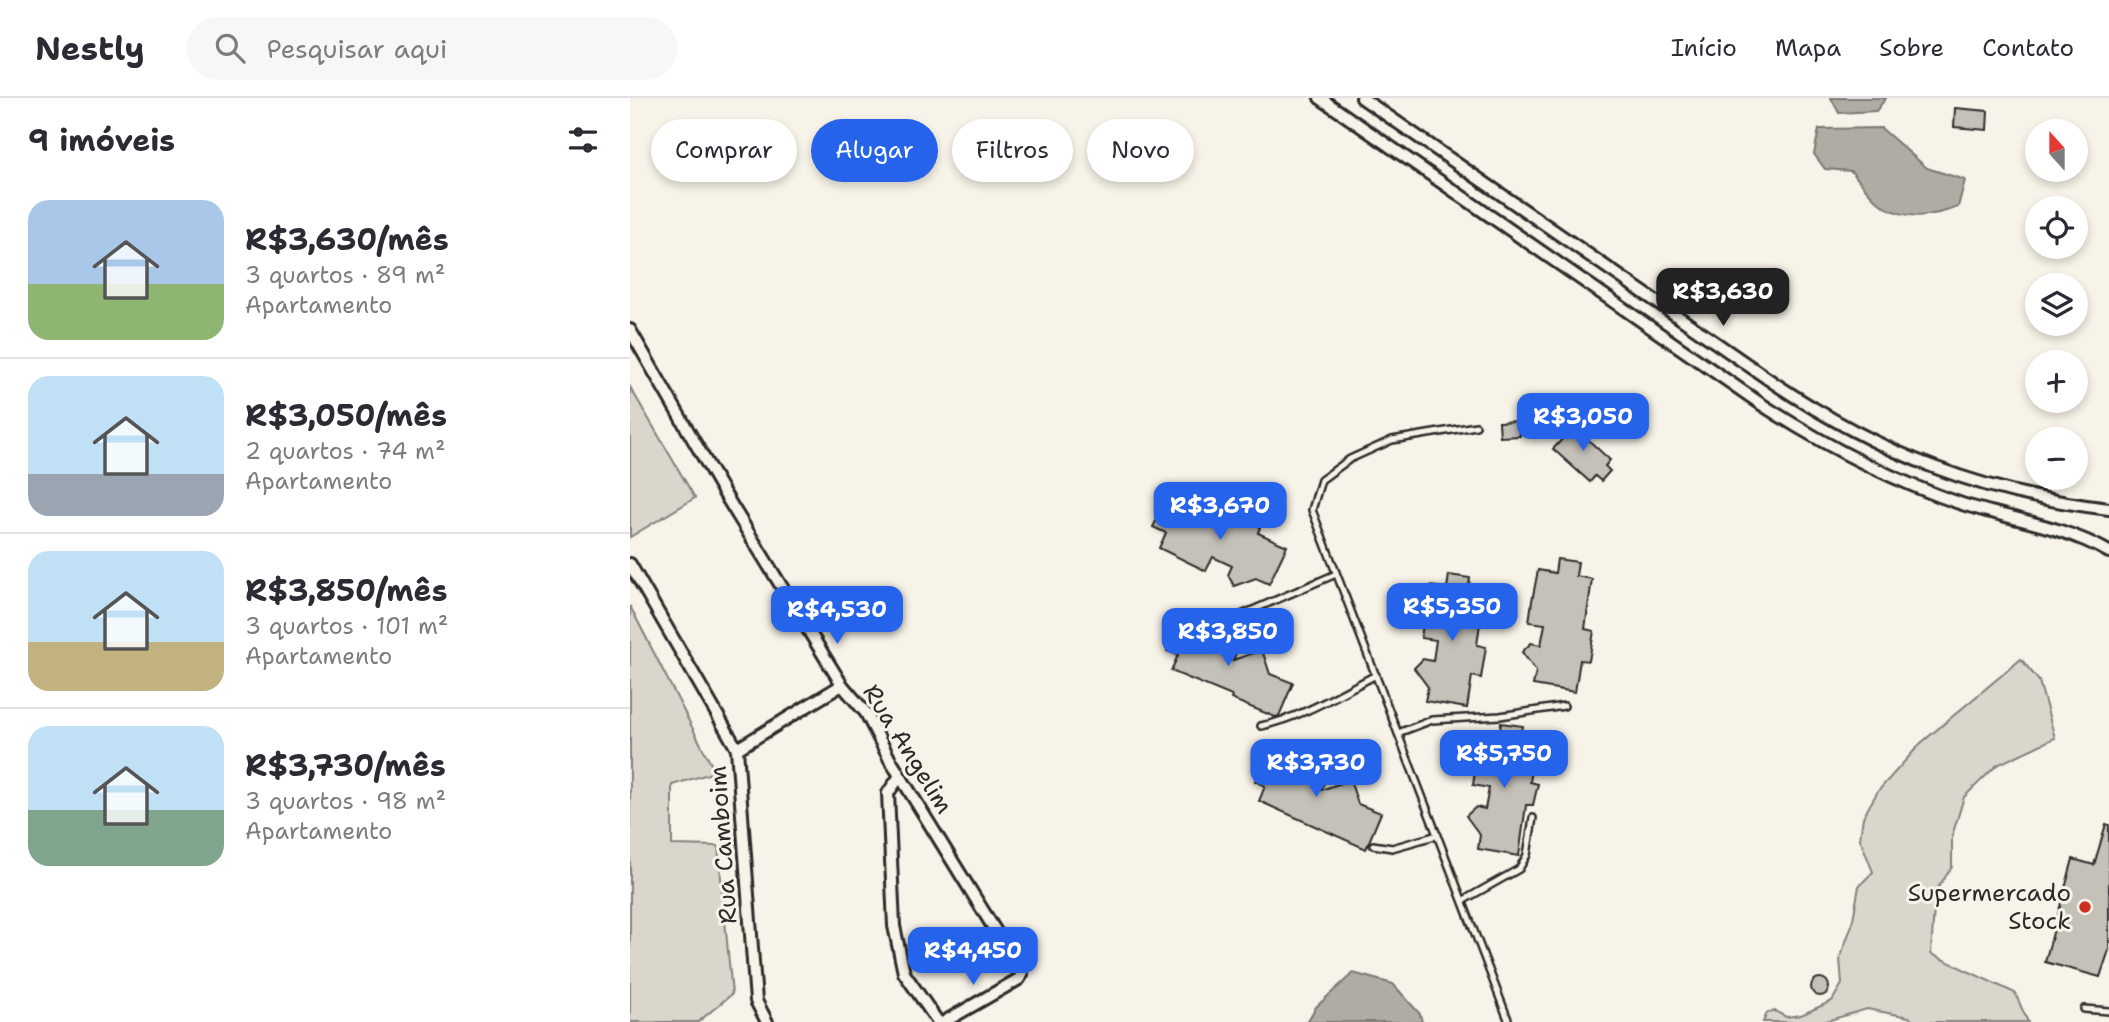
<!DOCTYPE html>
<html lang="pt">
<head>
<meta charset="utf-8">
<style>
	:root { --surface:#fff; --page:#f7f7f7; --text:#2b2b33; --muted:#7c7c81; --line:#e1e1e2; --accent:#2563eb }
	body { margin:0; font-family:"Shantell Sans",sans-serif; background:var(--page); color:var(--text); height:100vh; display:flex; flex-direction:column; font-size:26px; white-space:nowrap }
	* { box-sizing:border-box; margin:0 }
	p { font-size:23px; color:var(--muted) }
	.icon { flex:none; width:38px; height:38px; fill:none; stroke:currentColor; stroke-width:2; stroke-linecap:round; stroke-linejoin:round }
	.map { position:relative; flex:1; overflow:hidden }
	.drawer { display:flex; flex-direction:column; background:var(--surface); width:630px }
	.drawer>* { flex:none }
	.banner { position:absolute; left:21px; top:21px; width:665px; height:63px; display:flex; gap:14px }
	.needle { width:46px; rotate:339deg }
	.buttons { position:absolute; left:1395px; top:21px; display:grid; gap:14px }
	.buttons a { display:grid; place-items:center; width:63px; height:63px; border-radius:50%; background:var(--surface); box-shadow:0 4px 10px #0003; font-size:35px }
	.price { position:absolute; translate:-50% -60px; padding:0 16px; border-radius:14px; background:var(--accent); color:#fff; font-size:23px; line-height:46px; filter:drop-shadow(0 2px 4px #0008) }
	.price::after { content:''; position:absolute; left:50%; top:42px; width:21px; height:16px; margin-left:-10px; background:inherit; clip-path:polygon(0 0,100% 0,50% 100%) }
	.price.active { background:#222; color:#fff }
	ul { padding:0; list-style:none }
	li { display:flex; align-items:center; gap:21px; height:175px; padding:0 28px }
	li+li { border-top:2px solid var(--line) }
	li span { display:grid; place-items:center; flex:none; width:196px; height:140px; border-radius:21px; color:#555 }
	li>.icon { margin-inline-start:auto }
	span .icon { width:84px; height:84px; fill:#fffc; stroke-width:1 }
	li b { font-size:30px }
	h2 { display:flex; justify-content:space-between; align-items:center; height:84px; padding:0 28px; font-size:30px }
	.chip { padding:0 24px; border-radius:32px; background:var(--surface); box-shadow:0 4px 10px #0003; font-size:24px; line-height:63px }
	.chip.active { background:var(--accent); color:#fff }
	header { display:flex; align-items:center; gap:42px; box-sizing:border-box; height:98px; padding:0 35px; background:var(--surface); border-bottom:2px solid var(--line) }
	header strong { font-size:33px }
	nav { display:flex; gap:38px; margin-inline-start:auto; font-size:24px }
	.search { width:490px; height:63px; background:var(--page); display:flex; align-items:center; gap:18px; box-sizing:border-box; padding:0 24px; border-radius:38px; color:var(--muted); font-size:26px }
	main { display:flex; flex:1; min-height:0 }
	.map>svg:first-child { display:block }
</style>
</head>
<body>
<header>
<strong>Nestly</strong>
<div class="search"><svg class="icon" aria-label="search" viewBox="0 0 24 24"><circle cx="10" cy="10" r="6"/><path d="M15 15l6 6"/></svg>Pesquisar aqui</div>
<nav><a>Início</a><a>Mapa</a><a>Sobre</a><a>Contato</a></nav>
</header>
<main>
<section class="drawer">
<h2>9 imóveis<svg class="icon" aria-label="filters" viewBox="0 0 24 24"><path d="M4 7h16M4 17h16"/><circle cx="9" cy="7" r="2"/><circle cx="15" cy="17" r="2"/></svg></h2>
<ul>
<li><span style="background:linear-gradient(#a9c7e8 60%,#8fb573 0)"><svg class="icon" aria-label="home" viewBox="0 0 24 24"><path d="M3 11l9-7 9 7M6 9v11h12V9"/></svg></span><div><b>R$3,630/mês</b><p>3 quartos · 89 m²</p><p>Apartamento</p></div></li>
<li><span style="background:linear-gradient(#bfe0f5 70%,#9aa5b1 0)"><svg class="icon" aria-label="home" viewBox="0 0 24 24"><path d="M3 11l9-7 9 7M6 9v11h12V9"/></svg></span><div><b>R$3,050/mês</b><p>2 quartos · 74 m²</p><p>Apartamento</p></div></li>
<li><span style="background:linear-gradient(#bfe0f5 65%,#c2b280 0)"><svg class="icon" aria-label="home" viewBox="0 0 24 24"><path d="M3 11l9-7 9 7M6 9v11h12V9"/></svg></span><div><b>R$3,850/mês</b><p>3 quartos · 101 m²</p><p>Apartamento</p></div></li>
<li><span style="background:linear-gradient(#bfe0f5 60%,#7fa58c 0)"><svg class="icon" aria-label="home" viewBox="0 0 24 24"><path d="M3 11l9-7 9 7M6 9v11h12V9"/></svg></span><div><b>R$3,730/mês</b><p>3 quartos · 98 m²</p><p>Apartamento</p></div></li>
</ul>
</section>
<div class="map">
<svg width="1479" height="924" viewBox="0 0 1479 924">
	<rect width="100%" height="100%" fill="#f7f3e8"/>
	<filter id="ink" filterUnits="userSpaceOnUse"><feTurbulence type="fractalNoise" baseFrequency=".0143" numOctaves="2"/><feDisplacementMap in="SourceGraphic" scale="14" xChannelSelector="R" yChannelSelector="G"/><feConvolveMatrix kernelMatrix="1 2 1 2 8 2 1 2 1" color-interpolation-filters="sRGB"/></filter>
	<g filter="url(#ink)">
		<g fill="#dad6cc" stroke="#82807c" stroke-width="2">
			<polygon points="0,289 65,400 0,439"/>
			<polygon points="0,508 85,674 42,687 42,747 88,748 102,896 68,924 0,924"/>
			<polygon points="1391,561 1409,583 1425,640 1367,667 1334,699 1322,738 1322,769 1305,794 1301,856 1385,895 1398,924 1284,924 1279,919 1237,911 1193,924 1133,924 1137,915 1145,913 1156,919 1171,917 1202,903 1212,886 1210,860 1222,827 1229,788 1243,774 1230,741 1233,719 1248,693 1291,645"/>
		</g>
		<g fill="#afaca4" stroke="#7a7874" stroke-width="2">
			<polygon points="1201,0 1256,0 1246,13 1209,15"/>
			<path d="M1251 30 1297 70 1335 82 1328 109C1303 118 1280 123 1255 109 1242 102 1231 84 1221 73L1195 71 1184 56 1189 31Z"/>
			<polygon points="723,875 763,886 790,916 792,924 677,924 686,909"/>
		</g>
		<g fill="#c4c1b9" stroke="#2b2b2b" stroke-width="2">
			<polygon points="1325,10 1358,13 1357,32 1324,29"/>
			<polygon points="952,320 961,329 953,337 980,362 975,368 980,373 971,383 965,378 960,384 923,351"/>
			<polygon points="889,323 890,338 870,339 869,324"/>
			<polygon points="552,401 599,422 603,413 631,427 628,435 657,448 639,486 626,480 604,488 598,477 602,468 583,459 576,473 529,450 536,435 523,429 533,410 545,416"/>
			<polygon points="927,461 948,464 946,478 962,481 955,531 964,533 959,563 950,562 945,594 903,587 906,573 892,554 901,545 911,547 915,526 899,524 902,503 908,472 925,475"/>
			<polygon points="819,477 840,480 838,494 854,497 847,547 856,549 851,580 842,578 837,610 795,603 798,589 784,570 793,561 803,563 806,542 791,540 794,519 800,488 817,490"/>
			<polygon points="566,522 612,541 603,562 632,552 640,576 663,585 649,618 645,619 601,601 602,598 541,573 548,557 537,553 546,531 560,537"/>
			<polygon points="871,625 893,628 890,642 906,645 900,684 908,686 903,707 896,707 889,758 848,751 850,737 836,718 846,709 855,711 859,690 843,687 846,667 853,636 869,638"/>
			<polygon points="654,653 699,672 691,692 720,682 728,706 751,715 736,751 629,703 635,688 625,683 634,662 647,667"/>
			<polygon points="1476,726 1479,727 1479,852 1470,879 1415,864 1443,761 1464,767"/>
			<circle cx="1190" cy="889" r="9"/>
		</g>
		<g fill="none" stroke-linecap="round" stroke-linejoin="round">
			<g stroke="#2b2b2b" stroke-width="10">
				<g id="service">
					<polyline points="846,328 762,342 720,361 691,382 682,412 879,924"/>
					<polyline points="611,517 706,476"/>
					<path d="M631 628C673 619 707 597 746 577"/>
					<polyline points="768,635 802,622 870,618 934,608"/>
					<polyline points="743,747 762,750 808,737"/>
					<polyline points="834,802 889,771 897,757 903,720"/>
					<polyline points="1454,911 1479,913"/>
				</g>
			</g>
			<g stroke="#2b2b2b" stroke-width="16">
				<g id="minor">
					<path d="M690 0 1131 306C1194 347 1260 382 1332 406 1380 421 1434 428 1479 454"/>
					<path d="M732 0 1144 285C1250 356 1352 396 1479 411"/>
					<polyline points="0,232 94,395 212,587 236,615 259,660 392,876 389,881 314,924"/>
					<polyline points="0,466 107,651 126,903 137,924"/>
					<polyline points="107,651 212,587"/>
					<polyline points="270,678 258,695 264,828 274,875 308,924"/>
				</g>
			</g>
			<use href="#service" stroke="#f7f3e8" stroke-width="5"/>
			<use href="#minor" stroke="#f7f3e8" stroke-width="10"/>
		</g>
	</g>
	<circle fill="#c8321e" stroke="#f7f3e8" stroke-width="2.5" cx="1455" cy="809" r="7"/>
	<g text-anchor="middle" stroke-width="6" stroke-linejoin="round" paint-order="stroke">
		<g font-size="24" fill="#2b2b2b" stroke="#f7f3e8">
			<text transform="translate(278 651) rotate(58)" y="8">Rua Angelim</text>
			<text transform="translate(93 747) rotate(-94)" y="8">Rua Camboim</text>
		</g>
		<g font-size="24" fill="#2b2b2b" stroke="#f7f3e8" text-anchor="end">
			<text x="1441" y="803">Supermercado<tspan x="1441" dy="28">Stock</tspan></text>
		</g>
	</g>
</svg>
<div class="buttons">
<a><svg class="needle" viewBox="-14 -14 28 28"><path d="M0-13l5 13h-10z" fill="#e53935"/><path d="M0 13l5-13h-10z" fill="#7c7c81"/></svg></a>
<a><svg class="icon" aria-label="locate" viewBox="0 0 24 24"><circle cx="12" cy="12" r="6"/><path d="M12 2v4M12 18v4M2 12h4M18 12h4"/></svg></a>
<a><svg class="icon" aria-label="layers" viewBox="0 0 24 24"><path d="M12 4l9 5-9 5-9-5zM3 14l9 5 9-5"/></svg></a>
<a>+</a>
<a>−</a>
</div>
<b class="price active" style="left:1093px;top:230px">R$3,630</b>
<b class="price" style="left:953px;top:355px">R$3,050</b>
<b class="price" style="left:590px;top:444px">R$3,670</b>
<b class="price" style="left:822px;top:545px">R$5,350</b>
<b class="price" style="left:207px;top:548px">R$4,530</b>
<b class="price" style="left:598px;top:570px">R$3,850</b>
<b class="price" style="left:874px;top:692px">R$5,750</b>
<b class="price" style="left:686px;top:701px">R$3,730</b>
<b class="price" style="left:343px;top:889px">R$4,450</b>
<div class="banner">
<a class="chip">Comprar</a>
<a class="chip active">Alugar</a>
<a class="chip">Filtros</a>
<a class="chip">Novo</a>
</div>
</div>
</main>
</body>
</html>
